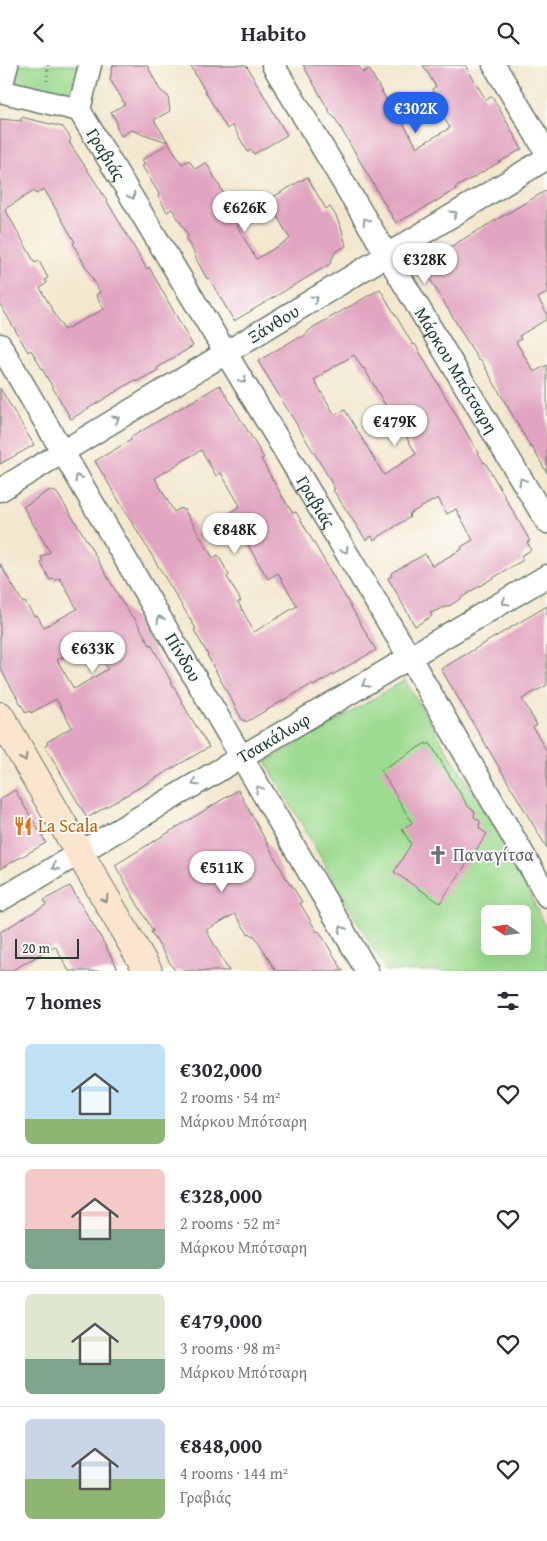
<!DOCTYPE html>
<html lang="en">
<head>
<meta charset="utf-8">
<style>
	:root { --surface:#fff; --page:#f2f2f3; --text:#2b2b33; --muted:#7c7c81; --line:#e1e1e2; --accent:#2563eb }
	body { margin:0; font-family:"Gentium Book Plus",serif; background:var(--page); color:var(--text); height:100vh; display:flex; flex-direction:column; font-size:19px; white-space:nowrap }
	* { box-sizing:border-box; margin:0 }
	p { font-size:16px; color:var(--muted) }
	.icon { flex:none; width:28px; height:28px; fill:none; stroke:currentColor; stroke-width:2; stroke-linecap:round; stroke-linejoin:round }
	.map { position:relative; height:906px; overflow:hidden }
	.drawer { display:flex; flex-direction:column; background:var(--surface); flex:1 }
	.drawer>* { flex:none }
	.needle { width:32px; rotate:283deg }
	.buttons { position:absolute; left:481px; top:840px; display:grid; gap:10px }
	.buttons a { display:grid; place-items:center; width:50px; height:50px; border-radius:8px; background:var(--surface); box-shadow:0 5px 20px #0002; font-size:25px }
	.scale { position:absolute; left:15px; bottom:12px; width:64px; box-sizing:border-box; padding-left:5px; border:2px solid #1f3d34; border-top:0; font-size:14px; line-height:18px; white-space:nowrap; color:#1f3d34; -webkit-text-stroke:4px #fdfcf7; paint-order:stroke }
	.price { position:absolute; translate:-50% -42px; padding:0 11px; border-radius:18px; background:#fff; color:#222; font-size:16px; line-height:32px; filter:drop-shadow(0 1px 2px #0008) }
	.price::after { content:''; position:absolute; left:50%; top:30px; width:15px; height:11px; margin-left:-8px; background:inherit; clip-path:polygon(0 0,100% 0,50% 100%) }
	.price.selected { background:var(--accent); color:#fff }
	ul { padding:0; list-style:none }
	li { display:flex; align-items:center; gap:15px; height:125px; padding:0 25px }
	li+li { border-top:1px solid var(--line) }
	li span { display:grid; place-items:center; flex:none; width:140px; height:100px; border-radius:8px; color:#555 }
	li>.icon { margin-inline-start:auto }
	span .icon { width:60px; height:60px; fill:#fffc; stroke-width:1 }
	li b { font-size:21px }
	h2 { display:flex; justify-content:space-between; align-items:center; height:60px; padding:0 25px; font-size:21px }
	header { display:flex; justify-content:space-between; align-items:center; height:65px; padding:0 25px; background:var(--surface); font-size:22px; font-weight:800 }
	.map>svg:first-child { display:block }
</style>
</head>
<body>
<header><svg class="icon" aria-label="back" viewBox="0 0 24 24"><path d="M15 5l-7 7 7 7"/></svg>Habito<svg class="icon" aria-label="search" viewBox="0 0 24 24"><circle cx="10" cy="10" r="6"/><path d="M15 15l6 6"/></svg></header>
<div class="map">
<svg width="547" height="906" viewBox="0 0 547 906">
	<rect width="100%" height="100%" fill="#fdfcf7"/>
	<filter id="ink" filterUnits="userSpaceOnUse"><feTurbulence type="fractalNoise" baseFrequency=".02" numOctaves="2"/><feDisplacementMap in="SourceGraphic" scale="10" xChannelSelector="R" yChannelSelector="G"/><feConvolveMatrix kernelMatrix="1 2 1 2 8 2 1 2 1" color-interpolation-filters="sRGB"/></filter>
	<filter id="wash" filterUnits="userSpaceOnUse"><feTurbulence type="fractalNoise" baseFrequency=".0096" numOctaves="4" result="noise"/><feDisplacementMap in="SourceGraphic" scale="20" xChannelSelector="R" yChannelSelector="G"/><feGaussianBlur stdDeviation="1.12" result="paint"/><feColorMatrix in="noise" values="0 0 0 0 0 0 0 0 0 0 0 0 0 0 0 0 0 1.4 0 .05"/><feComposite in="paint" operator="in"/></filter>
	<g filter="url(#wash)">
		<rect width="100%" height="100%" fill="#f3e7ce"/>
		<g fill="#9ddb90" stroke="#5e8c62" fill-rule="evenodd">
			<polygon points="16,0 81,0 73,34 12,20"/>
			<path d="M405 615 438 671 501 770 547 865V906H386L266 697ZM490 849H522V881H490Z"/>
		</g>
		<g id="blocks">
			<g fill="#e2a5c1" fill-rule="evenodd">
				<polygon points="113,0 147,0 160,25 168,31 170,46 154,55 168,77 131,65 121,71 116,61 117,57 111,47 125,39 110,14"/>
				<polygon points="190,0 246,0 287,70 254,89 251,85 248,87 232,60 227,64"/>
				<polygon points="303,0 358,0 363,8 369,4 391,43 393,41 417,82 450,63 431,30 434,28 432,24 436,22 423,0 465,0 486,35 492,31 522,84 455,123 456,124 430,140 396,158 333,50 332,51"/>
				<path d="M21 52 63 62 71 74 69 77 98 121 147 204 149 202 193 281 157 303 158 305 136 317 135 315 71 354 31 285 28 287 0 239V54L21 56ZM44 124 75 177 73 178 78 188 100 227 96 230 104 244 64 265 40 223 47 218 45 215 48 213 39 196 35 198 5 144 34 126 36 129Z"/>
				<polygon points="169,78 182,99 189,95 195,104 206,97 241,159 237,161 256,194 290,174 268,135 307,112 326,144 330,142 336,151 342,165 346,181 335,187 330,199 234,256 209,213 207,214 195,192 196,191 186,174 188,170 172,144 167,147 158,131 159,129 142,101 145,99 142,95"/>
				<polygon points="547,125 547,228 538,233 547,249 547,254 519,271 521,274 516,277 534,307 547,300 547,408 532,382 531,383 481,295 479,296 421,199"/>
				<path d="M380 224 413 280 415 279 484 398 485 397 530 476 527 477 531 485 521 491 523 495 473 525 451 540 430 548 432 551 415 561 388 513 392 511 391 508 425 489 432 501 462 484 461 482 473 475 456 444 447 449 438 433 409 449 410 452 374 475 372 471 366 475 333 425 335 424 319 396 258 296 297 273 303 272 312 263ZM354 290 363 304 364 303 398 362 400 361 416 389 384 410 345 345 335 350 314 315 324 309 323 308Z"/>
				<path d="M220 320 264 393 261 394 283 433 293 448 296 447 376 585 313 621 312 619 246 657 245 655 243 656 207 590H208L194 565 196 564 95 396 131 375 130 373 153 359ZM201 385 216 411 221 408 240 441 229 448 268 514 278 508 297 541 254 567 238 537 241 536 227 512 229 510 218 490 213 493 184 444 182 445 181 443 174 447 155 413Z"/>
				<polygon points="0,323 34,380 0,399"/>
				<path d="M50 425 57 428 80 464 122 537 133 553 134 552 150 580 151 579 188 648 209 682 87 753 45 681 48 679 47 677 72 662 56 634 31 648 30 646 26 648 0 603V499L23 538 25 537 34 551 37 550 44 562 77 544 60 513 55 516 53 514 50 515 41 498 43 496 41 492 50 487 23 442ZM92 576 108 604 74 624 57 595Z"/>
				<polygon points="547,541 547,620 522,634 537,660 533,662 547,687 547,783 441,604"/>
				<polygon points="426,678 427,680 430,678 467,740 475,747 474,752 480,756 479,763 487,769 440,838 394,807 411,779 402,764 412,758 381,705"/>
				<polygon points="15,725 46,778 0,804 0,734"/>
				<polygon points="238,725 290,820 291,819 302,837 300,838 317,867 319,866 343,906 276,906 254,870 252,871 250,868 248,869 235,849 206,865 229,906 175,906 151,867 153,866 115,800"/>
				<polygon points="70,821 100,871 119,906 69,906 55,881 11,906 0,906 0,867 46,840 44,835"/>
			</g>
		</g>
	</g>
	<g filter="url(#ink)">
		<use href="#blocks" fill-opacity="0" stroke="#69786a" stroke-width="1"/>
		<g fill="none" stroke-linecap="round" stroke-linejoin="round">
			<g stroke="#69786a" stroke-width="25">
				<g id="street">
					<path id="s1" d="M273 0 547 457"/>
					<polyline points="494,0 547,88"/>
					<polyline points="0,26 79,45 90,0"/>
					<polyline points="0,26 7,0"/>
					<path id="s2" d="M79 45 410 593 547 831"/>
					<path id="s3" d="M0 280 367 906"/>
					<path id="s4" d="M0 425 547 93"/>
					<path id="s5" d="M0 835 547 511"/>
				</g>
			</g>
			<g stroke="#69786a" stroke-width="30">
				<polyline id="secondary" points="0,651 148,906"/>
			</g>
			<polyline stroke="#69786a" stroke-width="3" stroke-dasharray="1 4" stroke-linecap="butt" points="47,16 48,0"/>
			<use href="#street" stroke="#fff" stroke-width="22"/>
			<use href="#secondary" stroke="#fce5cf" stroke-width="28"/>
		</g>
		<defs><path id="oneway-chevron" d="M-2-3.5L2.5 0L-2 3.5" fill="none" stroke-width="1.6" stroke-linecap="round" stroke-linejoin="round" transform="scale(1.25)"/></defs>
		<g stroke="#8f9e9a">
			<use href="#oneway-chevron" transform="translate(132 131) rotate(59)"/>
			<use href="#oneway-chevron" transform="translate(454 149) rotate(-31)"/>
			<use href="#oneway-chevron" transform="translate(366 156) rotate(-121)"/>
			<use href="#oneway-chevron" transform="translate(315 234) rotate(-31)"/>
			<use href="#oneway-chevron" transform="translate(243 315) rotate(59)"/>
			<use href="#oneway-chevron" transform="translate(116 354) rotate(-31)"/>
			<use href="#oneway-chevron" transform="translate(78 413) rotate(-120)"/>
			<use href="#oneway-chevron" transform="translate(522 416) rotate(-121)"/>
			<use href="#oneway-chevron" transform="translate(345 485) rotate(59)"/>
			<use href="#oneway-chevron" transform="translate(505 537) rotate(149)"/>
			<use href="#oneway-chevron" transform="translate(160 554) rotate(-120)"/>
			<use href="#oneway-chevron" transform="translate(365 619) rotate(150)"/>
			<use href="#oneway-chevron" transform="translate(195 718) rotate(149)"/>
			<use href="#oneway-chevron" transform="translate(259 724) rotate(-121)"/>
			<use href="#oneway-chevron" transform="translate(55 802) rotate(149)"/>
			<use href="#oneway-chevron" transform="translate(342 864) rotate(-121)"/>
		</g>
		<g stroke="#8e9182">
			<use href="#oneway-chevron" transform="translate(24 693) rotate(60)"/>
			<use href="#oneway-chevron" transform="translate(105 834) rotate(60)"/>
		</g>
	</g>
	<defs>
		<g id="restaurant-bare" transform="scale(1.5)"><path d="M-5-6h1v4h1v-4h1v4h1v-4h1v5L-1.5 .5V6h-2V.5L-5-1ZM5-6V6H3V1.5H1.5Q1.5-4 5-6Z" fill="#e8710a" stroke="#fdfcf7" stroke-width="2.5" paint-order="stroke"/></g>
		<g id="church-bare" transform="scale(1.5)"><path d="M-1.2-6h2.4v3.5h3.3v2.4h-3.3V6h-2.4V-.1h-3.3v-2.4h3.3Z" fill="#6b7280" stroke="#fdfcf7" stroke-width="2.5" paint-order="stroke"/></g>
	</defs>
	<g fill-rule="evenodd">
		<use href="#restaurant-bare" x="23" y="761"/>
		<use href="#church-bare" x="438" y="790"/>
	</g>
	<g text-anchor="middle" stroke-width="4" stroke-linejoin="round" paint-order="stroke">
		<g font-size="18" fill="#1f3d34" stroke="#fdfcf7">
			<text dy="6" stroke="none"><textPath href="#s2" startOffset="52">Γραβιάς</textPath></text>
			<text dy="6" stroke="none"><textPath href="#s4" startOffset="320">Ξάνθου</textPath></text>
			<text dy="6" stroke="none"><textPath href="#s1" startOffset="356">Μάρκου Μπότσαρη</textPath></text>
			<text dy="6" stroke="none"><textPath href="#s2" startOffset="458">Γραβιάς</textPath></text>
			<text dy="6" stroke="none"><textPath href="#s3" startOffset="362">Πίνδου</textPath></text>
			<text dy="6" stroke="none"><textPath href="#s5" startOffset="318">Τσακάλωφ</textPath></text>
		</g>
		<g font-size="18" fill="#c56008" stroke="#fdfcf7" text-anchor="start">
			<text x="38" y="767">La Scala</text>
		</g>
		<g font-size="18" fill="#5b616d" stroke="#fdfcf7" text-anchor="start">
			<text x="453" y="796">Παναγίτσα</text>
		</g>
	</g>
</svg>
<div class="buttons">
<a><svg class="needle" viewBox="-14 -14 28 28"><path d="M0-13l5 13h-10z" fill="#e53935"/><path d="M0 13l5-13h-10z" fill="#7c7c81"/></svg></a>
</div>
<div class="scale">20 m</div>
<b class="price selected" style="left:416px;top:69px">€302K</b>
<b class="price" style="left:245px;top:168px">€626K</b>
<b class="price" style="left:425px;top:220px">€328K</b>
<b class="price" style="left:395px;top:382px">€479K</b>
<b class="price" style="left:235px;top:490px">€848K</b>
<b class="price" style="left:93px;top:609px">€633K</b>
<b class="price" style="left:222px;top:828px">€511K</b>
</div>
<section class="drawer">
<h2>7 homes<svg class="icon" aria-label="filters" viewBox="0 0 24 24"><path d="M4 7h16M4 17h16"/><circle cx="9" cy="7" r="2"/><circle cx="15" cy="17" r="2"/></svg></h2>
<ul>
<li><span style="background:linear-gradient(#bfe0f5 75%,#8fb573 0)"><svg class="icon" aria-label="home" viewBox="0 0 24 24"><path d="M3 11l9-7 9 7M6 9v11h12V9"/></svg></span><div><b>€302,000</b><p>2 rooms · 54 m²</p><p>Μάρκου Μπότσαρη</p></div><svg class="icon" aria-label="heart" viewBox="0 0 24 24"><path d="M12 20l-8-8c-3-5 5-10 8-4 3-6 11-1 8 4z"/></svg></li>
<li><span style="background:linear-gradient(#f6c9c9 60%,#7fa58c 0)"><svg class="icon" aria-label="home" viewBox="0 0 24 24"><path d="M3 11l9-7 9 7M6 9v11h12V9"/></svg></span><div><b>€328,000</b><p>2 rooms · 52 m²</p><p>Μάρκου Μπότσαρη</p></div><svg class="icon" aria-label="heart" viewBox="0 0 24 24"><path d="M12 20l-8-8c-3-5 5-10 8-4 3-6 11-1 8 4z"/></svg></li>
<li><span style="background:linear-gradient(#dfe7d0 65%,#7fa58c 0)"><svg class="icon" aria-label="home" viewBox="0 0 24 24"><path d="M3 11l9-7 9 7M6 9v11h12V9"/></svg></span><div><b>€479,000</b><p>3 rooms · 98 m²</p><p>Μάρκου Μπότσαρη</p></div><svg class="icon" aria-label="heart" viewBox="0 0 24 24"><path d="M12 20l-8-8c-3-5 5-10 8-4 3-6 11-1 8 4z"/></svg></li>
<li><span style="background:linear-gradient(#c9d6e8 60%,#8fb573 0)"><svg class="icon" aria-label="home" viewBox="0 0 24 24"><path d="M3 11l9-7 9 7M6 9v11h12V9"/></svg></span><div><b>€848,000</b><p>4 rooms · 144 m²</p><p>Γραβιάς</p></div><svg class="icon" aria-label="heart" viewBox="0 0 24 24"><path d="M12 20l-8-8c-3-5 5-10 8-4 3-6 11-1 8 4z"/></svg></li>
</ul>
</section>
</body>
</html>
